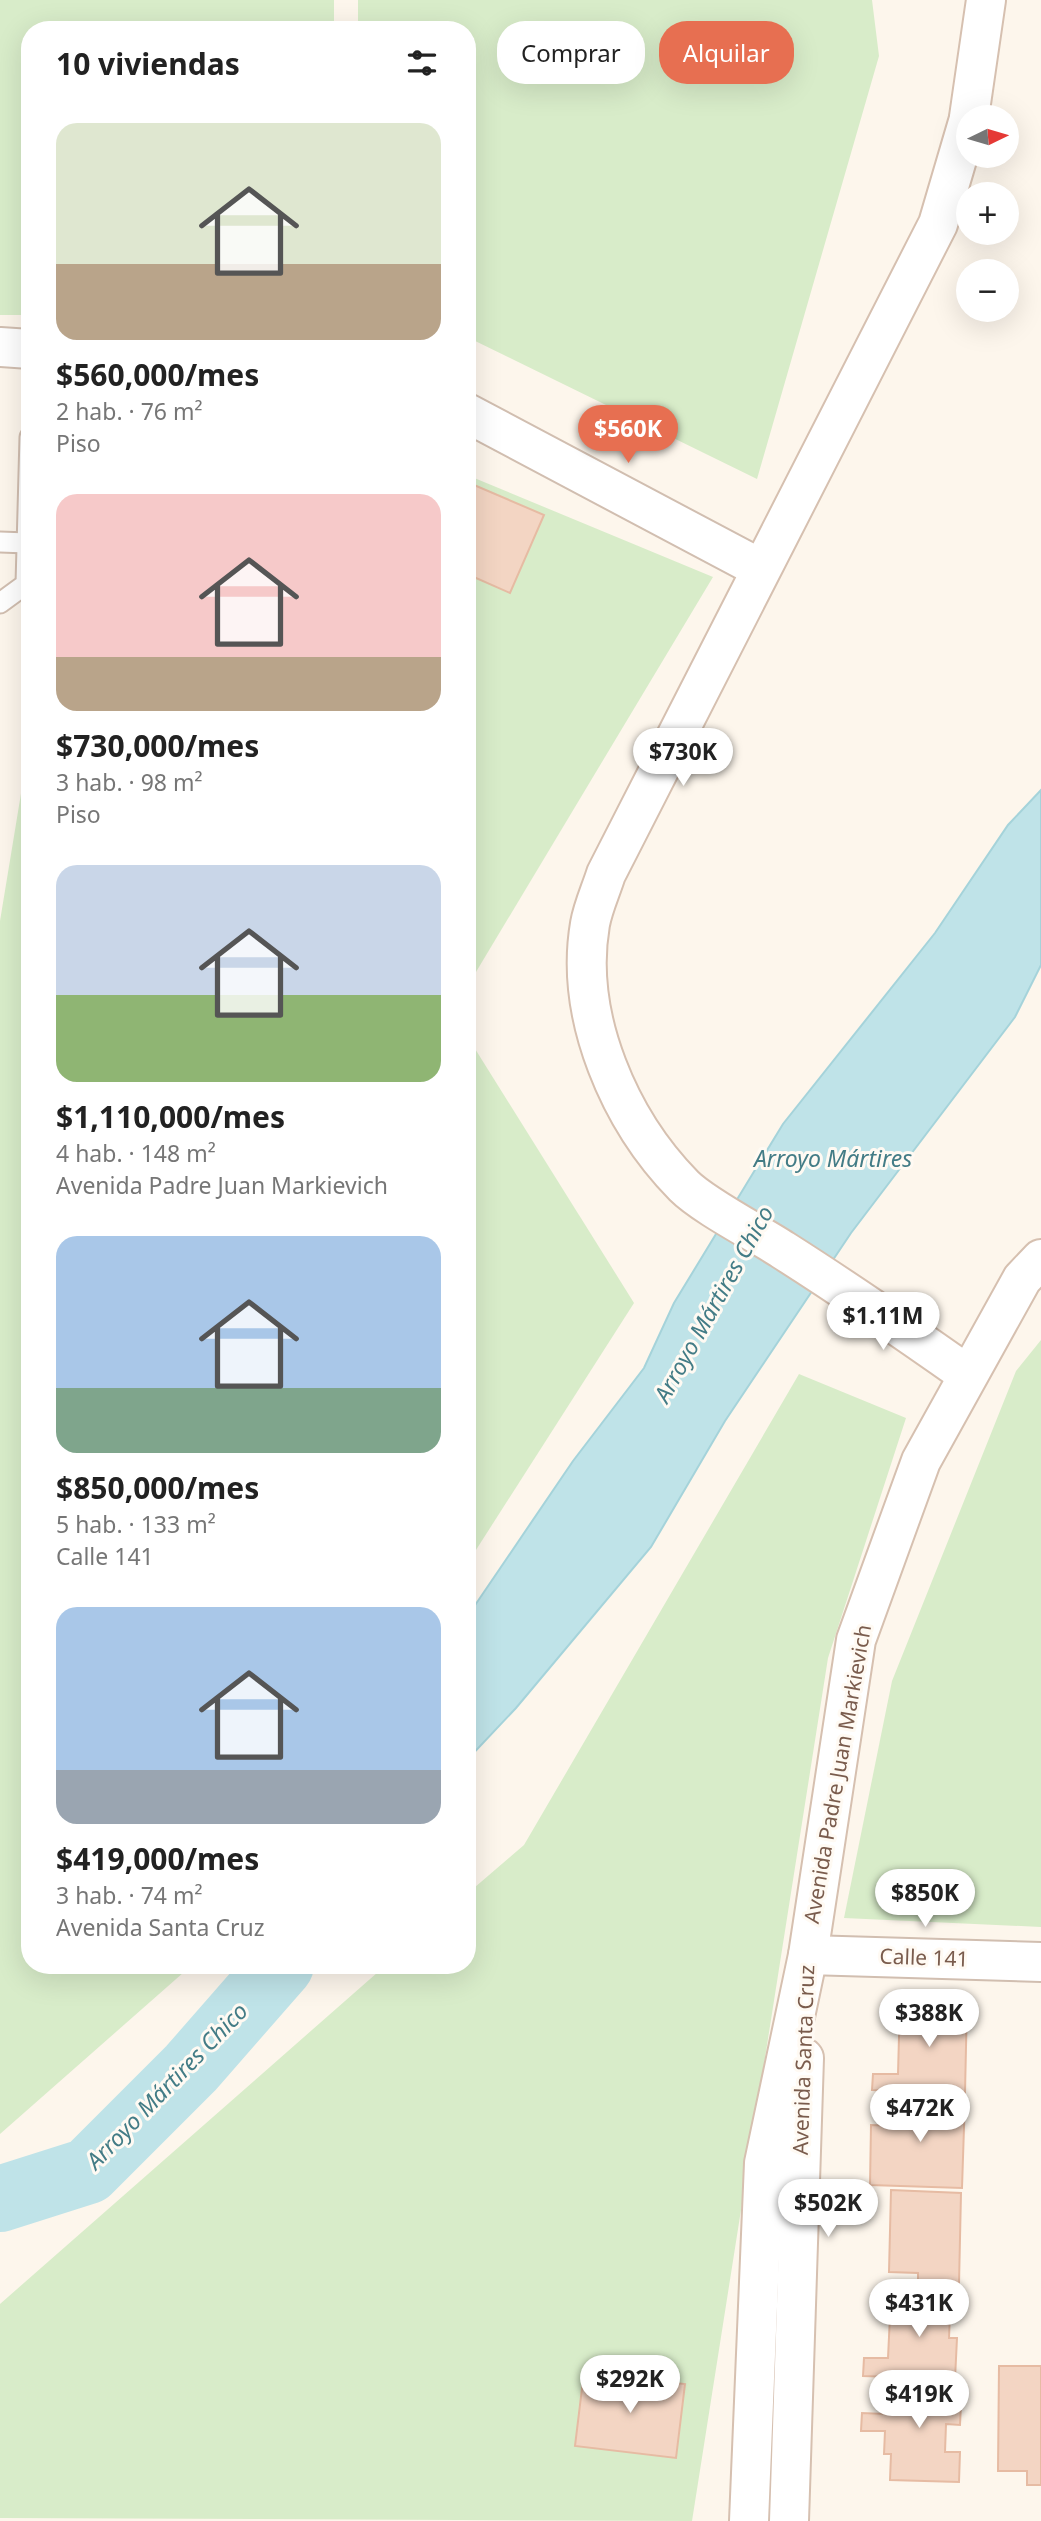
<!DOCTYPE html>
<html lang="es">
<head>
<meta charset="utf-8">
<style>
	:root { --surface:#fff; --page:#f6f6f6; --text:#222; --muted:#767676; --accent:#e76f51 }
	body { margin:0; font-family:"Noto Sans",sans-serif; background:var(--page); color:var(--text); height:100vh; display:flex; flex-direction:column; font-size:26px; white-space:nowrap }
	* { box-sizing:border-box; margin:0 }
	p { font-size:23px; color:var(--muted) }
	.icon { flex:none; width:38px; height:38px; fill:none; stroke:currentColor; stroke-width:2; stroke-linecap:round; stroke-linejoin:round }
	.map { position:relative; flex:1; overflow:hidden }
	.side { position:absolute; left:21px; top:21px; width:455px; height:1953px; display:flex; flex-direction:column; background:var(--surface); border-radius:28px; box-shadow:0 7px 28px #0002 }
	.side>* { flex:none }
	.guide { position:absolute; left:497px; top:21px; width:438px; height:63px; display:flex; gap:14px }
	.needle { width:46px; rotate:85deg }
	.fabs { position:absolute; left:956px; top:105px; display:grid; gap:14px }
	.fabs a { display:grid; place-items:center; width:63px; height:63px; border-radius:50%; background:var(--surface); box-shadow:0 7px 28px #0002; font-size:35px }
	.price { position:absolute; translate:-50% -60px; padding:0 16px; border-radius:24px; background:#fff; color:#222; font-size:23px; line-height:46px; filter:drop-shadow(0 2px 4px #0008) }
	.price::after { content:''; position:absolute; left:50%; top:42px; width:21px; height:16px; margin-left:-10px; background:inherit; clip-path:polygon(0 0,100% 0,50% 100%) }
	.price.selected { background:var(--accent); color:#fff }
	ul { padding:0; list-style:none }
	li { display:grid; align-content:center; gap:14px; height:371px; padding:0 35px }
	li span { display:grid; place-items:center; height:217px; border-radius:21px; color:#555 }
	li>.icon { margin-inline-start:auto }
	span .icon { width:126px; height:126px; fill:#fffc; stroke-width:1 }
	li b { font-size:30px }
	h2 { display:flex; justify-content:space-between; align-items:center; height:84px; padding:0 35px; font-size:30px }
	.chip { padding:0 24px; border-radius:28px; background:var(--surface); box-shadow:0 7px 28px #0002; font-size:24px; line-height:63px }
	.chip.selected { background:var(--accent); color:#fff }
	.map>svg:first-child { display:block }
</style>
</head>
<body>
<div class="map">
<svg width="1041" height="2521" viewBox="0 0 1041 2521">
	<rect width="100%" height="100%" fill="#fdf6ec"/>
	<g fill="#d8ecc9">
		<polygon points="0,0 334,0 334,30 30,30 30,315 0,315"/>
		<polygon points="358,0 872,0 879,56 757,479 467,337 467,30 358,30"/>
		<polygon points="467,475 713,577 467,987"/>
		<polygon points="30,739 30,1965 192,1965 0,2134 0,921"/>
		<polygon points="467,1036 634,1303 467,1564"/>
		<polygon points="1041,1340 1041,1927 844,1918 892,1681 1016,1371"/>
		<polygon points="799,1374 906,1418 828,1658 692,2521 0,2518 0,2304 386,1965 467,1965 467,1894 524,1845"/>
	</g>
	<polygon fill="#bfe3e8" stroke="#a5d3da" stroke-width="2" points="1041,790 1041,965 1015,1017 851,1233 725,1421 651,1547 516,1708 467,1760 467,1617 573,1461 644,1368 674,1303 783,1124 935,933 1008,825"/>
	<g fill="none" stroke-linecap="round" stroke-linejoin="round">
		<polyline stroke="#bfe3e8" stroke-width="66" points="0,2199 88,2171 191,2068 281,1965"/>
	</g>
	<g fill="#f3d5c3" stroke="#e6bba3" stroke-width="2">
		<polygon points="467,482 544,515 510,593 467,574"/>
		<polygon points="900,2000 967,2001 965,2093 872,2090 873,2074 898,2074"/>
		<polygon points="896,2094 965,2097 962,2188 870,2185 871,2125 895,2126"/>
		<polygon points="891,2190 961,2193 959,2284 918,2283 918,2273 889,2272"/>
		<polygon points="913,2287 951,2289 949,2338 957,2338 955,2379 863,2376 864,2358 888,2358 890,2316 898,2315 898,2302 913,2302"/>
		<polygon points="999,2366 1041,2366 1041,2485 1027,2485 1027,2471 998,2471"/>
		<polygon points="584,2372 685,2384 676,2458 575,2446"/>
		<polygon points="887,2381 962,2383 960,2425 946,2424 945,2452 960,2452 959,2482 890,2480 891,2454 884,2454 885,2431 861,2431 862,2413 885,2414"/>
	</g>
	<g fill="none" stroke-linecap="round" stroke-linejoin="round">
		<g stroke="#d1beb0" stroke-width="23">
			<g id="service">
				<polyline points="0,542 27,543"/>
				<polyline points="0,603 26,584 30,437"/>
			</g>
		</g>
		<g stroke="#d1beb0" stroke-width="42">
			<g id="minor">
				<polyline points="0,347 30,349"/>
				<polyline points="467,413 761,569"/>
				<polyline points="808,1955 1041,1962"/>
			</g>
		</g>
		<g stroke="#d6c0b0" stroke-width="42">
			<g id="secondary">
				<polyline points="969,117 986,0"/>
				<path d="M968 122 938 224 606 874C601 890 593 907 590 924 574 1017 620 1121 684 1186 704 1206 757 1233 783 1250 846 1290 907 1332 968 1375"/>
				<polyline points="749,2521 764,2163 808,1955 856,1640 921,1461 1022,1279 1041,1259"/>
				<polyline points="789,2521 804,2058"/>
			</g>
		</g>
		<use href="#service" stroke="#fff" stroke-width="19"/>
		<use href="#minor" stroke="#fff" stroke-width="38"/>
		<use href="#secondary" stroke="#fff" stroke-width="38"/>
	</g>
	<g text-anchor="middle" stroke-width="6" stroke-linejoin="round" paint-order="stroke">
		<g font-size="21" fill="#7a5c4d" stroke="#fffaf3">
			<text transform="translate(838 1774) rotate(-80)" y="7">Avenida Padre Juan Markievich</text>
			<text transform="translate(924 1958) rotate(2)" y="7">Calle 141</text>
			<text transform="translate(804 2060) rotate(-88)" y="7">Avenida Santa Cruz</text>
		</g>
		<g font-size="23" font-style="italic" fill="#437c86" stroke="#fffaf3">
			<text x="833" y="1167">Arroyo Mártires</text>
			<text transform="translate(714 1304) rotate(-61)" y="8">Arroyo Mártires Chico</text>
			<text transform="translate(167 2086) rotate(-46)" y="8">Arroyo Mártires Chico</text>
		</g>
	</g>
</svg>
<div class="fabs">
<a><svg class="needle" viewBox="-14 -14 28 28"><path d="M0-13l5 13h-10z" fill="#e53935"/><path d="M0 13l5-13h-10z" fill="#767676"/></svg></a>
<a>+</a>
<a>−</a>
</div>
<b class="price selected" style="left:628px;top:465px">$560K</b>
<b class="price" style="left:683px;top:788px">$730K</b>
<b class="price" style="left:883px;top:1352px">$1.11M</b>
<b class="price" style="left:925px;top:1929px">$850K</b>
<b class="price" style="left:929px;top:2049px">$388K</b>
<b class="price" style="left:920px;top:2144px">$472K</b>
<b class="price" style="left:828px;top:2239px">$502K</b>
<b class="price" style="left:919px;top:2339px">$431K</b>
<b class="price" style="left:630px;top:2415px">$292K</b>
<b class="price" style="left:919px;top:2430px">$419K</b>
<div class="guide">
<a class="chip">Comprar</a>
<a class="chip selected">Alquilar</a>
</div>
<section class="side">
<h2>10 viviendas<svg class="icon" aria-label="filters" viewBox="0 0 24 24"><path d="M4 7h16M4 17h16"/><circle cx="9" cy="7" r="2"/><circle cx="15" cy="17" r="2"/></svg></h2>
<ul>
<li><span style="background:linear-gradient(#dfe7d0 65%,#b9a48a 0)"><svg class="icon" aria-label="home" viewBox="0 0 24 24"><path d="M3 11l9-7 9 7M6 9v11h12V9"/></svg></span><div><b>$560,000/mes</b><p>2 hab. · 76 m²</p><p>Piso</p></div></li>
<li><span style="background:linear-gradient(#f6c9c9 75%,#b9a48a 0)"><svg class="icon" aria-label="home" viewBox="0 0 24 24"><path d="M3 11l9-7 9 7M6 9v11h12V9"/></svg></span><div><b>$730,000/mes</b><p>3 hab. · 98 m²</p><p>Piso</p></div></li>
<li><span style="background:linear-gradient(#c9d6e8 60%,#8fb573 0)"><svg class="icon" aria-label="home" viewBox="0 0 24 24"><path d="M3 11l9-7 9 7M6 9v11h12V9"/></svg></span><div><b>$1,110,000/mes</b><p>4 hab. · 148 m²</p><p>Avenida Padre Juan Markievich</p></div></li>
<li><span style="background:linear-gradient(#a9c7e8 70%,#7fa58c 0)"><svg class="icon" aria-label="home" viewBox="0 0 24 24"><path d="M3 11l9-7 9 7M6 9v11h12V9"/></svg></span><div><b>$850,000/mes</b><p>5 hab. · 133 m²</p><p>Calle 141</p></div></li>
<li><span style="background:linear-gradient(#a9c7e8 75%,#9aa5b1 0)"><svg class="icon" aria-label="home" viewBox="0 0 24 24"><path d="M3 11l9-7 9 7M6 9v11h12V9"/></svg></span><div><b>$419,000/mes</b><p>3 hab. · 74 m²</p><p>Avenida Santa Cruz</p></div></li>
</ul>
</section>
</div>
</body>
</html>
